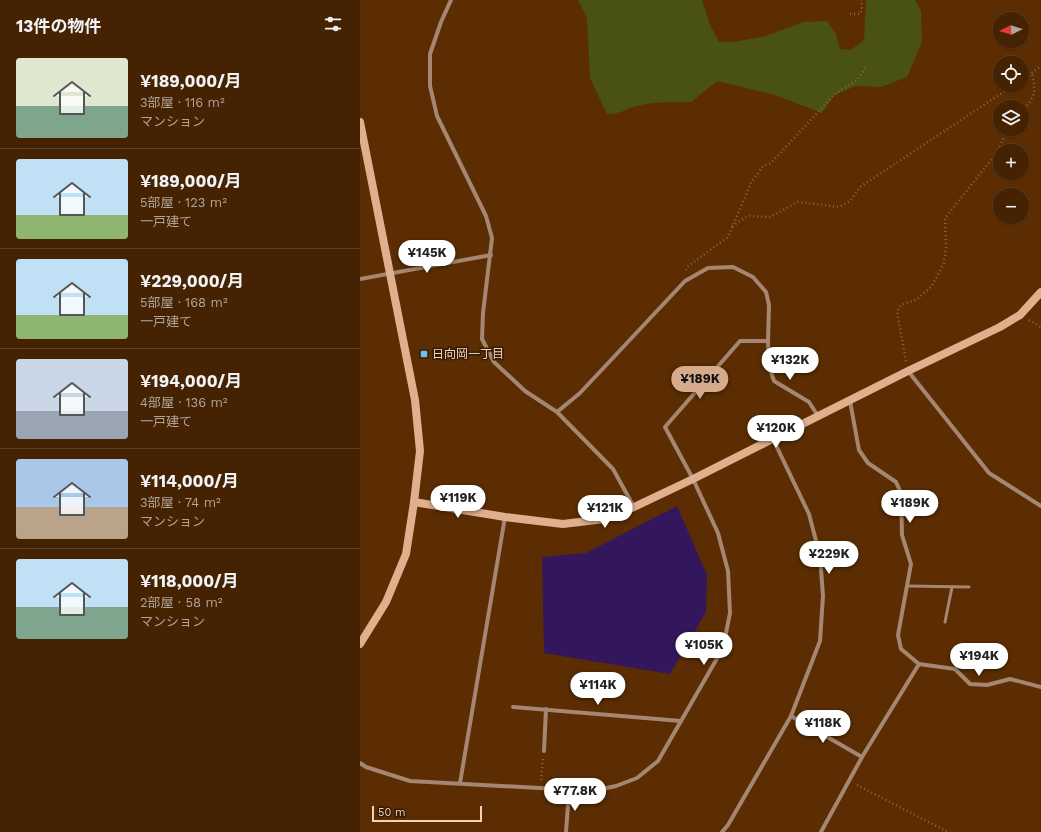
<!DOCTYPE html>
<html lang="ja">
<head>
<meta charset="utf-8">
<style>
	:root { --surface:#452202; --page:#4c2a0c; --text:#f1f3f6; --muted:#b0a499; --line:#5d3f24; --accent:#d6ab8b }
	body { margin:0; font-family:"Work Sans","Noto Sans JP",sans-serif; background:var(--page); color:var(--text); height:100vh; display:flex; flex-direction:column; font-size:15px; white-space:nowrap }
	* { box-sizing:border-box; margin:0 }
	p { font-size:13px; color:var(--muted) }
	.icon { flex:none; width:22px; height:22px; fill:none; stroke:currentColor; stroke-width:2; stroke-linecap:round; stroke-linejoin:round }
	.map { position:relative; flex:1; overflow:hidden }
	.details { display:flex; flex-direction:column; background:var(--surface); width:360px }
	.details>* { flex:none }
	.needle { width:26px; rotate:265deg }
	.buttons { position:absolute; left:633px; top:12px; display:grid; gap:8px }
	.buttons a { display:grid; place-items:center; width:36px; height:36px; border-radius:50%; background:var(--surface); box-shadow:0 1px 3px #0004,0 0 0 1px var(--line); font-size:20px }
	.scale { position:absolute; left:12px; bottom:10px; width:110px; box-sizing:border-box; padding-left:4px; border:2px solid #f7d2ba; border-top:0; font-size:11px; line-height:14px; white-space:nowrap; color:#f7d2ba; -webkit-text-stroke:3px #351b06; paint-order:stroke }
	.price { position:absolute; translate:-50% -34px; padding:0 9px; border-radius:14px; background:#fff; color:#222; font-size:13px; line-height:26px; filter:drop-shadow(0 1px 2px #0008) }
	.price::after { content:''; position:absolute; left:50%; top:24px; width:12px; height:9px; margin-left:-6px; background:inherit; clip-path:polygon(0 0,100% 0,50% 100%) }
	.price.on { background:var(--accent); color:#111 }
	ul { padding:0; list-style:none }
	li { display:flex; align-items:center; gap:12px; height:100px; padding:0 16px }
	li+li { border-top:1px solid var(--line) }
	li span { display:grid; place-items:center; flex:none; width:112px; height:80px; border-radius:4px; color:#555 }
	li>.icon { margin-inline-start:auto }
	span .icon { width:48px; height:48px; fill:#fffc; stroke-width:1 }
	li b { font-size:17px }
	h2 { display:flex; justify-content:space-between; align-items:center; height:48px; padding:0 16px; font-size:17px }
	main { display:flex; flex:1; min-height:0 }
	.map>svg:first-child { display:block }
</style>
</head>
<body>
<main>
<section class="details">
<h2>13件の物件<svg class="icon" aria-label="filters" viewBox="0 0 24 24"><path d="M4 7h16M4 17h16"/><circle cx="9" cy="7" r="2"/><circle cx="15" cy="17" r="2"/></svg></h2>
<ul>
<li><span style="background:linear-gradient(#dfe7d0 60%,#7fa58c 0)"><svg class="icon" aria-label="home" viewBox="0 0 24 24"><path d="M3 11l9-7 9 7M6 9v11h12V9"/></svg></span><div><b>¥189,000/月</b><p>3部屋 · 116 m²</p><p>マンション</p></div></li>
<li><span style="background:linear-gradient(#bfe0f5 70%,#8fb573 0)"><svg class="icon" aria-label="home" viewBox="0 0 24 24"><path d="M3 11l9-7 9 7M6 9v11h12V9"/></svg></span><div><b>¥189,000/月</b><p>5部屋 · 123 m²</p><p>一戸建て</p></div></li>
<li><span style="background:linear-gradient(#bfe0f5 70%,#8fb573 0)"><svg class="icon" aria-label="home" viewBox="0 0 24 24"><path d="M3 11l9-7 9 7M6 9v11h12V9"/></svg></span><div><b>¥229,000/月</b><p>5部屋 · 168 m²</p><p>一戸建て</p></div></li>
<li><span style="background:linear-gradient(#c9d6e8 65%,#9aa5b1 0)"><svg class="icon" aria-label="home" viewBox="0 0 24 24"><path d="M3 11l9-7 9 7M6 9v11h12V9"/></svg></span><div><b>¥194,000/月</b><p>4部屋 · 136 m²</p><p>一戸建て</p></div></li>
<li><span style="background:linear-gradient(#a9c7e8 60%,#b9a48a 0)"><svg class="icon" aria-label="home" viewBox="0 0 24 24"><path d="M3 11l9-7 9 7M6 9v11h12V9"/></svg></span><div><b>¥114,000/月</b><p>3部屋 · 74 m²</p><p>マンション</p></div></li>
<li><span style="background:linear-gradient(#bfe0f5 60%,#7fa58c 0)"><svg class="icon" aria-label="home" viewBox="0 0 24 24"><path d="M3 11l9-7 9 7M6 9v11h12V9"/></svg></span><div><b>¥118,000/月</b><p>2部屋 · 58 m²</p><p>マンション</p></div></li>
</ul>
</section>
<div class="map">
<svg width="681" height="832" viewBox="0 0 681 832">
	<rect width="100%" height="100%" fill="#5c2d02"/>
	<path fill="#4a5115" d="M218 0H342L350 25 359 42H372L403 37 443 22 467 21 476 34 480 49 491 50 504 40 506 0H555L561 11 562 42 547 77 521 87 496 86 474 95 462 113 415 95 357 81 331 102C313 102 295 101 277 106 264 109 262 114 247 114L230 78 227 18Z"/>
	<polygon fill="#32175c" points="317,506 347,575 346,612 310,674 184,653 182,557 226,553"/>
	<g fill="none" stroke-linecap="round" stroke-linejoin="round">
		<g stroke="#8f643f" stroke-width="2.5" stroke-dasharray="1 3" stroke-linecap="butt">
			<polyline points="490,14 500,14 502,9 501,0"/>
			<polyline points="662,80 681,66"/>
			<path d="M662 112C674 97 677 93 672 74"/>
			<polyline points="372,226 388,216 410,217 438,202 479,207 490,201 500,187 654,85"/>
			<polyline points="326,270 327,267 368,237 391,183 403,166 411,163 474,95 497,80 507,66"/>
			<polyline points="669,320 681,327"/>
			<polyline points="546,361 537,312 541,305 556,300 572,286 584,263 586,247 585,218 636,154 648,129"/>
			<polyline points="181,780 183,759"/>
			<polyline points="497,785 588,832"/>
		</g>
		<g stroke="#a48671" stroke-width="3">
			<polyline points="547,586 609,587"/>
			<polyline points="585,622 592,587"/>
		</g>
		<g stroke="#a48671" stroke-width="4">
			<polyline points="91,0 81,22 70,54 70,86 77,116 126,216 132,238 123,313 122,339 134,362 165,391 197,412 253,469 274,507"/>
			<polyline points="0,279 131,255"/>
			<polyline points="548,371 629,473 681,506"/>
			<polyline points="490,401 499,450 508,463 536,482 541,493 542,535 551,564 538,635 541,649 559,664 595,669 610,684 627,685 650,679 681,687"/>
			<polyline points="197,412 220,393 325,281 348,268 373,267 393,277 406,292 409,305 408,341 409,366 414,381 449,402 458,416"/>
			<polyline points="153,707 321,721"/>
			<polyline points="431,716 502,757"/>
			<polyline points="184,751 186,709"/>
			<polyline points="0,763 6,767 50,781 233,791 256,786 277,778 298,761 363,648 370,613 368,571 358,533 333,479 305,427 380,341 408,341"/>
			<polyline points="100,783 145,517"/>
			<polyline points="206,832 209,791"/>
			<polyline points="362,832 368,825 431,716 460,641 463,596 460,556 449,514 413,439"/>
			<polyline points="461,832 502,757 559,664"/>
		</g>
		<g stroke="#e0b08e" stroke-width="8">
			<polyline points="0,122 55,400 60,451 54,502 46,554 26,602 0,644"/>
			<polyline points="54,502 145,517 203,524 244,519 274,507 333,479 548,371 640,327 660,315 681,292"/>
		</g>
	</g>
	<rect fill="#6ec2f3" stroke="#351b06" stroke-width="1.5" x="60" y="350" width="8" height="8" rx="2"/>
	<g text-anchor="middle" stroke-width="3" stroke-linejoin="round" paint-order="stroke">
		<g font-size="12" fill="#f7d2ba" stroke="#351b06" text-anchor="start">
			<text x="72" y="358">日向岡一丁目</text>
		</g>
	</g>
</svg>
<div class="buttons">
<a><svg class="needle" viewBox="-14 -14 28 28"><path d="M0-13l5 13h-10z" fill="#e53935"/><path d="M0 13l5-13h-10z" fill="#b0a499"/></svg></a>
<a><svg class="icon" aria-label="locate" viewBox="0 0 24 24"><circle cx="12" cy="12" r="6"/><path d="M12 2v4M12 18v4M2 12h4M18 12h4"/></svg></a>
<a><svg class="icon" aria-label="layers" viewBox="0 0 24 24"><path d="M12 4l9 5-9 5-9-5zM3 14l9 5 9-5"/></svg></a>
<a>+</a>
<a>−</a>
</div>
<div class="scale">50 m</div>
<b class="price" style="left:67px;top:274px">¥145K</b>
<b class="price" style="left:430px;top:381px">¥132K</b>
<b class="price on" style="left:340px;top:400px">¥189K</b>
<b class="price" style="left:416px;top:449px">¥120K</b>
<b class="price" style="left:98px;top:519px">¥119K</b>
<b class="price" style="left:550px;top:524px">¥189K</b>
<b class="price" style="left:245px;top:529px">¥121K</b>
<b class="price" style="left:469px;top:575px">¥229K</b>
<b class="price" style="left:344px;top:666px">¥105K</b>
<b class="price" style="left:619px;top:677px">¥194K</b>
<b class="price" style="left:238px;top:706px">¥114K</b>
<b class="price" style="left:463px;top:744px">¥118K</b>
<b class="price" style="left:215px;top:812px">¥77.8K</b>
</div>
</main>
</body>
</html>
